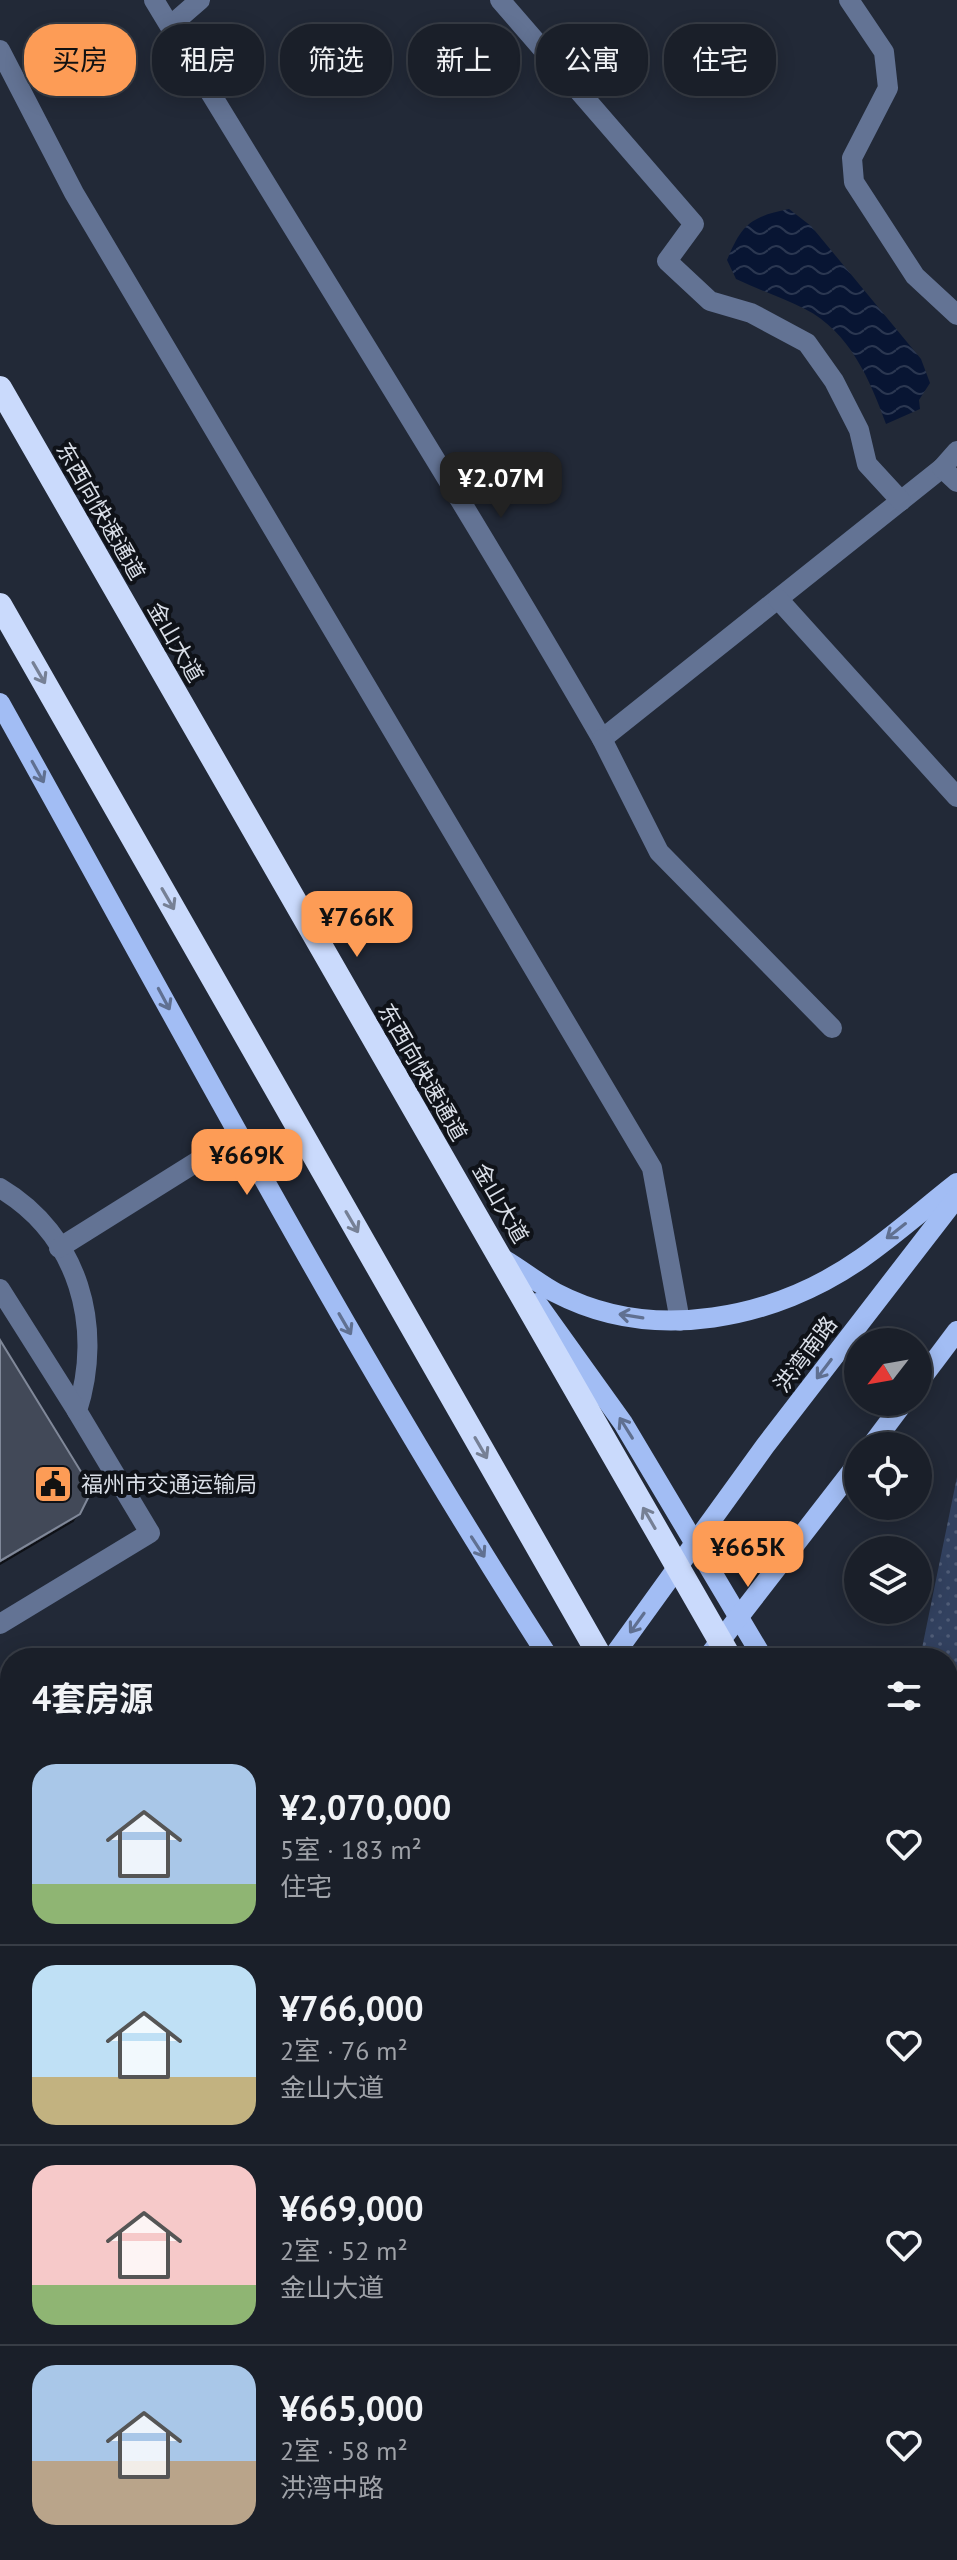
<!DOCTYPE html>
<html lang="zh">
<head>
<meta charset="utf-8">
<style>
	:root { --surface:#1a1f29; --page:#232731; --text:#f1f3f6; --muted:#9fa2a8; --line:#383d46; --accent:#fd9c56 }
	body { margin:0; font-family:"PT Sans","Noto Sans SC",sans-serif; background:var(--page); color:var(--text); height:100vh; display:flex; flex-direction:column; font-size:30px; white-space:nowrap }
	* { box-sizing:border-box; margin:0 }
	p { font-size:26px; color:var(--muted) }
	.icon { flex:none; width:44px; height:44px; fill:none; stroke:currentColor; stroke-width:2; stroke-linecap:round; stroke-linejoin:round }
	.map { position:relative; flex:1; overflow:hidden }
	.side { position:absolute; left:0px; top:1648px; width:958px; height:912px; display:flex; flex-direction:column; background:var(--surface); border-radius:32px 32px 0 0; box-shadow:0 4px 20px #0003,0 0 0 2px var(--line) }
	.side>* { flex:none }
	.guide { position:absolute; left:24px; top:24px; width:910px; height:72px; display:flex; gap:16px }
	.needle { width:52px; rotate:239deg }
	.tools { position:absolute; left:844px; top:1328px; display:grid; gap:16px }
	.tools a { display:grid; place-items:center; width:88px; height:88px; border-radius:50%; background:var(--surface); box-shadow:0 4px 20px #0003,0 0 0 2px var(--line); font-size:40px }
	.price { position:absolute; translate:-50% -68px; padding:0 18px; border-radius:16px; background:var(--accent); color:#111; font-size:26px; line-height:52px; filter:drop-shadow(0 2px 4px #0008) }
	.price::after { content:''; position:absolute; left:50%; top:48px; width:24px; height:18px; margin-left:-12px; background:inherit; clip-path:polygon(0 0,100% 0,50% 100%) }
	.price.current { background:#222; color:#fff }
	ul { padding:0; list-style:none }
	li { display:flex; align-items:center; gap:24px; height:200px; padding:0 32px }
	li+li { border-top:2px solid var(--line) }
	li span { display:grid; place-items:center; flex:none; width:224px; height:160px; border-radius:24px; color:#555 }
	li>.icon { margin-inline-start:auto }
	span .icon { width:96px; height:96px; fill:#fffc; stroke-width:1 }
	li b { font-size:34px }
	h2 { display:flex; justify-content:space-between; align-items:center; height:96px; padding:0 32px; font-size:34px }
	.pill { padding:0 28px; border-radius:32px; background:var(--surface); box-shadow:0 4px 20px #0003,0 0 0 2px var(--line); font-size:28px; line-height:72px }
	.pill.current { background:var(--accent); color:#111 }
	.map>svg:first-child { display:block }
</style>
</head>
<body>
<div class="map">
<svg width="957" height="2560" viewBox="0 0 957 2560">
	<defs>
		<pattern id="park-dots" width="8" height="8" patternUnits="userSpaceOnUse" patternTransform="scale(2)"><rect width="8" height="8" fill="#32415f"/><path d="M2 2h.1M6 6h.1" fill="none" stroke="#4f5c76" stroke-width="1.8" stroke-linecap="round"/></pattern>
		<pattern id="water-waves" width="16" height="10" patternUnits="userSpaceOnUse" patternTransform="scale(2)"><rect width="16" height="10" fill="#081533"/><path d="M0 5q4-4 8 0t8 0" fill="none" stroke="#2b3751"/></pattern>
		<filter id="shadow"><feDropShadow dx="-7" dy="7" stdDeviation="0" flood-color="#0009"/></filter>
	</defs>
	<rect width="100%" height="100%" fill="#222937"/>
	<polygon fill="url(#park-dots)" points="957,1477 957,1877 948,1861 948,1658 920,1658"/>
	<path fill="url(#water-waves)" d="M789 209 811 226 921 359 930 383 919 400 920 409 886 424C870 380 850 332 805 309 783 298 759 290 736 279L727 260C742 224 750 217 789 209Z"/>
	<g fill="#424a59" stroke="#808899" stroke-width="2" filter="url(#shadow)">
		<polygon points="0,1340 88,1483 90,1494 80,1514 0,1561"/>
		<polygon points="0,2156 10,2166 0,2175"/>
		<polygon points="0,2263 10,2275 10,2291 0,2300"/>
	</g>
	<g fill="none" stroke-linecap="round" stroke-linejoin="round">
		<g stroke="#637394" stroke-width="20">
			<path d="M154 0C303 247 458 490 602 739L942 468"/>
			<polyline points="500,0 694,224 667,261 710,301 751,313 807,343 834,381 859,430 867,464 901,501"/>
			<polyline points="849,0 884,52 888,88 852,158 854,182 915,276 957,315"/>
			<polyline points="170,26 200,0"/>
			<polyline points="0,50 74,193 652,1168 680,1321"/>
			<polyline points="957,451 942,468 957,482"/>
			<polyline points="778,599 957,797"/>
			<polyline points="602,739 659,852 832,1028"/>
			<path d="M0 1188C79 1235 104 1327 77 1411L150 1533 0 1624"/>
			<polyline points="59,1248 238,1136"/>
			<polyline points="0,1289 77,1411"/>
			<polyline points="0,1852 10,1868"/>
			<polyline points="948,1852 957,1847"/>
		</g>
		<g stroke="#a2bdf4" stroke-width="20">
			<path d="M0 703C179 1024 350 1349 549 1658"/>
			<path d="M505 1260C522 1270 539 1284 556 1293 654 1344 775 1319 862 1258 895 1235 925 1208 957 1183"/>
			<polyline points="537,1303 623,1423 763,1658"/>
			<polyline points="918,1383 957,1331"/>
			<polyline points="871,1446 904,1402"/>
			<polyline points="612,1658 765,1446 957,1197"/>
			<polyline points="707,1658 858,1463"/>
			<polyline points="948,1976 957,1992"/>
			<polyline points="948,2323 957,2339"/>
			<polyline points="0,2381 10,2372"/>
			<polyline points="0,2446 10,2437"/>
		</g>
		<g stroke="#cadafc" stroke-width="24">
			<polyline points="0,388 730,1658"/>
			<polyline points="0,605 601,1658"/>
			<polyline points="948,2037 957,2053"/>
			<polyline points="948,2266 957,2281"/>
		</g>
	</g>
	<defs><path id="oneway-shaft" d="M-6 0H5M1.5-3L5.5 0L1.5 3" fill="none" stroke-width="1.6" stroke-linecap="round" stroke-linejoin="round" transform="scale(2)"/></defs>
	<g stroke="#768095">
		<use href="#oneway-shaft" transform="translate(39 673) rotate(60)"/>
		<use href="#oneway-shaft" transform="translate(168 899) rotate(60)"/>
		<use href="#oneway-shaft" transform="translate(352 1222) rotate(60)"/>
		<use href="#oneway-shaft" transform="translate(481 1448) rotate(60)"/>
		<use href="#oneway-shaft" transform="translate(649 1518) rotate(-120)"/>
	</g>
	<g stroke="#607091">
		<use href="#oneway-shaft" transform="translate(38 772) rotate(61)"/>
		<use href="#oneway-shaft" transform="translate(164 999) rotate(62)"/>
		<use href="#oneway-shaft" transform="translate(896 1231) rotate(142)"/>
		<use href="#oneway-shaft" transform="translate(631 1316) rotate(-171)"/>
		<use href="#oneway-shaft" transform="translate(345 1324) rotate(60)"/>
		<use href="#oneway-shaft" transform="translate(824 1369) rotate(127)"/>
		<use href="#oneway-shaft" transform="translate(626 1428) rotate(-122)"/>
		<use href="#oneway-shaft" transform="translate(478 1547) rotate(57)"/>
		<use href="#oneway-shaft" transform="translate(637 1623) rotate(126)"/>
	</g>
	<defs>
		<g id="civic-square" transform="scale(2)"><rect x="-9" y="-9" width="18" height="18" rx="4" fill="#fd9c56" stroke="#0f1218"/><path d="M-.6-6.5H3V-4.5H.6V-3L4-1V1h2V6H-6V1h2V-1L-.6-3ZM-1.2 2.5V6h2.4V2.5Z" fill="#111"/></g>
	</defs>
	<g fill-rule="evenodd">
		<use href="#civic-square" x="53" y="1484"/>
	</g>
	<g text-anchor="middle" stroke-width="8" stroke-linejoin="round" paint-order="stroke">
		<g font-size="22" fill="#d9dee7" stroke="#0f1218">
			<text transform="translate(101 511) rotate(60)" y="8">东西向快速通道</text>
			<text transform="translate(176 642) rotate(60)" y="8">金山大道</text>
			<text transform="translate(423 1072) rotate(60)" y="8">东西向快速通道</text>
			<text transform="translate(501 1203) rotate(60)" y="8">金山大道</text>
			<text transform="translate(805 1354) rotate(-53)" y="8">洪湾南路</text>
		</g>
		<g font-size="22" fill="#d9dee7" stroke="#0f1218" text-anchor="start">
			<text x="81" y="1492">福州市交通运输局</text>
		</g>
	</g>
</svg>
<div class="tools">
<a><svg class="needle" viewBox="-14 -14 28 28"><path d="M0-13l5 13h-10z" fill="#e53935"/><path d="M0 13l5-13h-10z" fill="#9fa2a8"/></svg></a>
<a><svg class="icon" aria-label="locate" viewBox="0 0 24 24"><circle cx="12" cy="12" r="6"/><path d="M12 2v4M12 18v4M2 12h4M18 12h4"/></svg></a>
<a><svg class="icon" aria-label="layers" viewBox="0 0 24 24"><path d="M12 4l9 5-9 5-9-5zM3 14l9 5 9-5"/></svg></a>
</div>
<b class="price current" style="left:501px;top:520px">¥2.07M</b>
<b class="price" style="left:357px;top:959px">¥766K</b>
<b class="price" style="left:247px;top:1197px">¥669K</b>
<b class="price" style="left:748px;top:1589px">¥665K</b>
<div class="guide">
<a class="pill current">买房</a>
<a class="pill">租房</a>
<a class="pill">筛选</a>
<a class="pill">新上</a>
<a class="pill">公寓</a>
<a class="pill">住宅</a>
</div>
<section class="side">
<h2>4套房源<svg class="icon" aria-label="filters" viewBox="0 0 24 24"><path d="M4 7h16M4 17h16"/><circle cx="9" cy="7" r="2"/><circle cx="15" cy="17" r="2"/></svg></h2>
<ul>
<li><span style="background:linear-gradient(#a9c7e8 75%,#8fb573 0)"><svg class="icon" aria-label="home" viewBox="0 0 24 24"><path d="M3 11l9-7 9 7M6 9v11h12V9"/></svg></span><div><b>¥2,070,000</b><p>5室 · 183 m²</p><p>住宅</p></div><svg class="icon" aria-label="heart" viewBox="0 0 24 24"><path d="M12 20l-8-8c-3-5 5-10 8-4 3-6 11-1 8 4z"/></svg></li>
<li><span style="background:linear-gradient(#bfe0f5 70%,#c2b280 0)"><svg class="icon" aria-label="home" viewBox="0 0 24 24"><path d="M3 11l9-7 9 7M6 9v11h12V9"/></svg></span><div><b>¥766,000</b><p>2室 · 76 m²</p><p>金山大道</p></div><svg class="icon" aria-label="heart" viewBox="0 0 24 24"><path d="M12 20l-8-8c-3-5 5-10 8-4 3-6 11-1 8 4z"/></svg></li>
<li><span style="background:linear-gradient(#f6c9c9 75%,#8fb573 0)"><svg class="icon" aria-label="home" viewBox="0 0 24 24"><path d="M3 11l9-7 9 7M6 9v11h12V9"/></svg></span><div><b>¥669,000</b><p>2室 · 52 m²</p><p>金山大道</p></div><svg class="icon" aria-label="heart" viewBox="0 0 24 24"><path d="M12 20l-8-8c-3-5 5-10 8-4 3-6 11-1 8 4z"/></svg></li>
<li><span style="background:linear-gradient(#a9c7e8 60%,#b9a48a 0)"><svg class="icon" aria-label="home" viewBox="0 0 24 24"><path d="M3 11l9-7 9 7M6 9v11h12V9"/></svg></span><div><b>¥665,000</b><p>2室 · 58 m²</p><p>洪湾中路</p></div><svg class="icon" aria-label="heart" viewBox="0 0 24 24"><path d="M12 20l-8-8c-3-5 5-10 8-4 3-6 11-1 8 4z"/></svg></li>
</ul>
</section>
</div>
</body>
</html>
